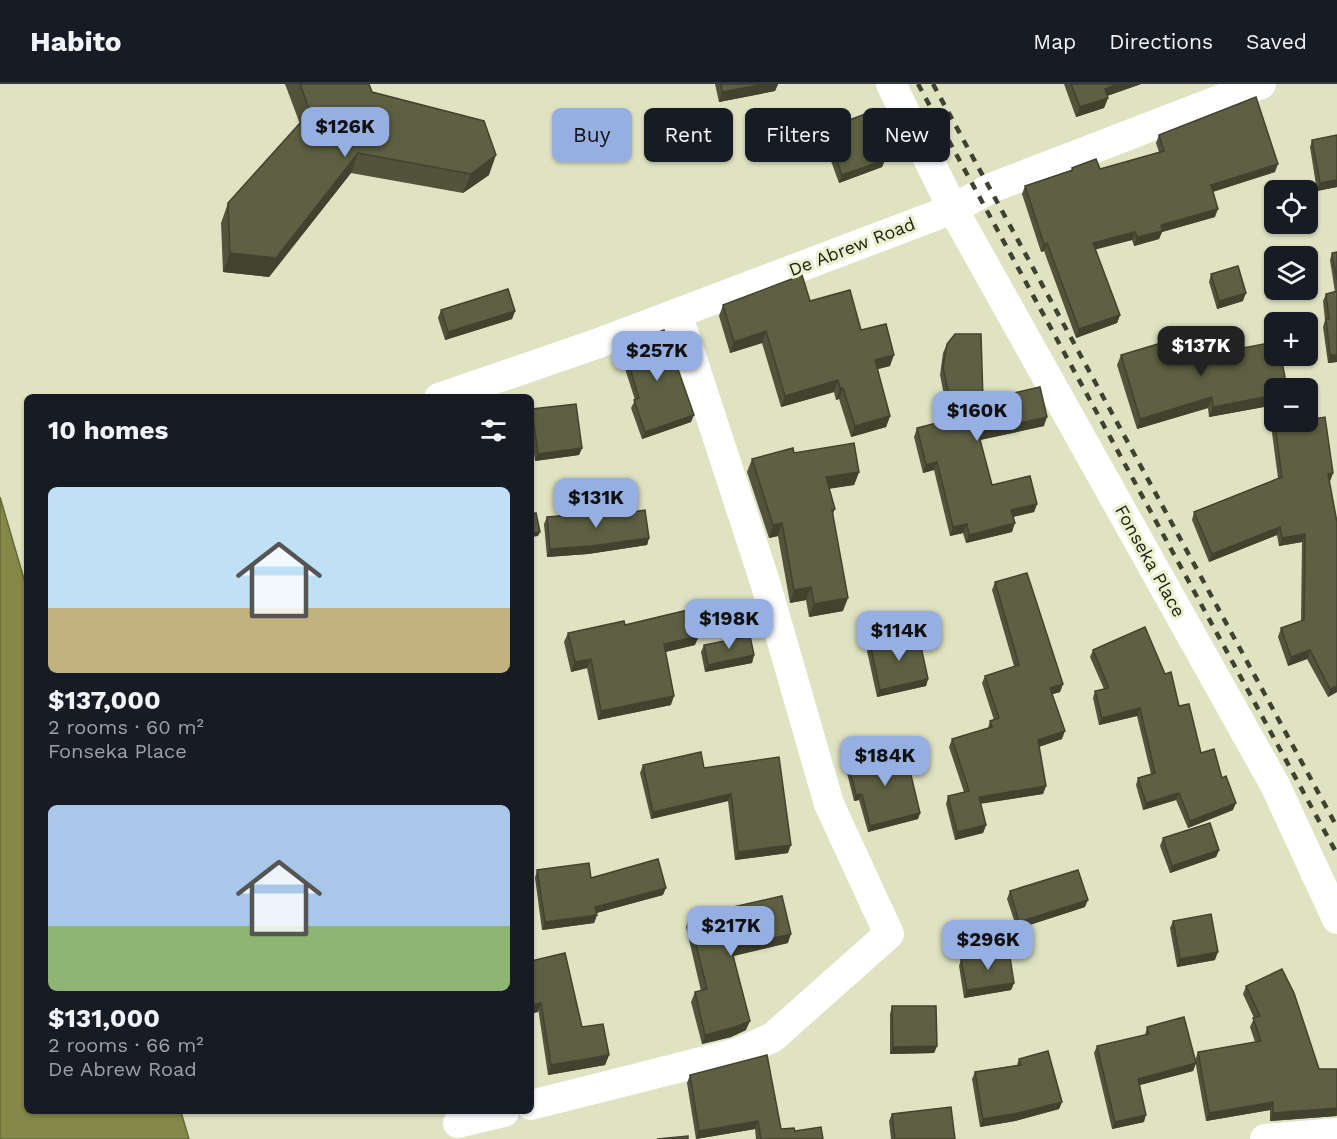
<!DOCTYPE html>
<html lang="en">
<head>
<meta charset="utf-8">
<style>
	:root { --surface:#171b24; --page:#20242c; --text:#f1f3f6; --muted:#9ea1a6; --line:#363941; --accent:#96afe2 }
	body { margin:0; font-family:"Work Sans",sans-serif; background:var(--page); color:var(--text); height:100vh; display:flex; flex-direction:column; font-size:22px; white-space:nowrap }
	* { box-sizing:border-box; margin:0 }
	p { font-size:20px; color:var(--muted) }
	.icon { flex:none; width:33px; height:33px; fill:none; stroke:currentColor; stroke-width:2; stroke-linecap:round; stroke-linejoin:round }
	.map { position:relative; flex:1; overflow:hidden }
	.sheet { position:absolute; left:24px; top:310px; width:510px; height:720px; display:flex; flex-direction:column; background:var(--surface); border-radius:9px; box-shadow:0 2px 4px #0004 }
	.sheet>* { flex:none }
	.banner { position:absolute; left:552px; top:24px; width:570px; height:54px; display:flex; gap:12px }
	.tools { position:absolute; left:1264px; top:96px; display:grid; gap:12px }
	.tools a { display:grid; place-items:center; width:54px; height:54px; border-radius:9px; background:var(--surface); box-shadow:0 2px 4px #0004; font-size:30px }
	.price { position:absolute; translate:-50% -51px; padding:0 14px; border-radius:12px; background:var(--accent); color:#111; font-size:20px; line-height:39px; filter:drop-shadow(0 2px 3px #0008) }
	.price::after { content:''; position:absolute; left:50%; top:36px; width:18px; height:14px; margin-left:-9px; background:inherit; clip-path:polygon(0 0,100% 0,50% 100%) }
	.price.active { background:#222; color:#fff }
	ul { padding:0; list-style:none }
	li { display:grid; align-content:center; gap:12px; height:318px; padding:0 24px }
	li span { display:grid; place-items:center; height:186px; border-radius:9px; color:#555 }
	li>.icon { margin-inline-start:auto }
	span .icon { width:108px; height:108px; fill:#fffc; stroke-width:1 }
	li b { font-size:26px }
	h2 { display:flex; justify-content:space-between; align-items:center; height:72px; padding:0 24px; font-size:26px }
	.tag { padding:0 21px; border-radius:9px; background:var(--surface); box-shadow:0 2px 4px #0004; font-size:21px; line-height:54px }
	.tag.active { background:var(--accent); color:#111 }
	header { display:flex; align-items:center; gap:36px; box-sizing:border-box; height:84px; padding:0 30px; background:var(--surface); border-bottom:2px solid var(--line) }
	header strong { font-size:28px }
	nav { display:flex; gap:33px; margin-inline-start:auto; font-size:21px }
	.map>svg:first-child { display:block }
</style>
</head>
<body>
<header>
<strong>Habito</strong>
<nav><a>Map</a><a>Directions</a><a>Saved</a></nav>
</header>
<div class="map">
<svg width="1337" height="1055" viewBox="0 0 1337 1055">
	<rect width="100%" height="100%" fill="#dfe3c2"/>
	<polygon fill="#848947" stroke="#656937" stroke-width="1.5" points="0,413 27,505 27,1028 181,1028 189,1055 0,1055"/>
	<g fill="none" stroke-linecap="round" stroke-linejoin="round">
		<g stroke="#fff" stroke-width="30">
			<polyline points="891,0 953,125 1275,701 1337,835"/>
			<polyline points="439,314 596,260 953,125 991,104 1261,0"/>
			<polyline points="531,1021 737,969 772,954 889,850 829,720 765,498 677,229"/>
			<polyline points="458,1039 504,1028"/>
			<polyline points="1265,1055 1337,1049"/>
		</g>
		<g stroke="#3f4131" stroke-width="4.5" stroke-dasharray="8 8" stroke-linecap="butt">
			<polyline points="918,0 1337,770"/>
			<polyline points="933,0 1337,743"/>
		</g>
	</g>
	<g fill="#51533a">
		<polygon points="285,0 369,0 372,8 489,91 463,109 351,89 269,193 223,188 221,139 228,119 300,40"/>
		<polygon points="715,0 778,0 775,7 719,18"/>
		<polygon points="1064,0 1141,0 1107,12 1108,14 1104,24 1076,33"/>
		<polygon points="825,45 885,76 882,83 839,99 822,52"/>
		<polygon points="1159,51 1275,88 1213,108 1215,133 1162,148 1159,155 1134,162 1132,156 1095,165 1120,231 1117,239 1076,254 1044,167 1041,168 1022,110 1025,102 1071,86 1072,84 1100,85 1159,68 1156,59"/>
		<polygon points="1337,51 1337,103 1317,107 1310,63 1312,56"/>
		<polygon points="1337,168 1337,278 1328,279 1323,243 1325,236 1323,217 1326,210 1335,208 1330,176 1332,169"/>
		<polygon points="1211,190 1243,217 1217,225 1209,198"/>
		<polygon points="810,217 861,246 890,282 877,285 890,332 886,343 851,353 839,315 836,316 834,308 781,323 762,259 730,269 719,232 723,221"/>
		<polygon points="441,226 515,227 512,235 445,256 438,234"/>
		<polygon points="947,260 983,316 1044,342 980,356 992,401 1037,420 1034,428 1013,433 1012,448 966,459 963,449 950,452 934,386 923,389 914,353 917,344 967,331 945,316 940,291 943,269"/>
		<polygon points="623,262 691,338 642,355 631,324 635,316 620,269"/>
		<polygon points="1121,271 1174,277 1275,304 1275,321 1209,333 1208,324 1137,345 1117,281"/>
		<polygon points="532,325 582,364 579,371 535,377 531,347"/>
		<polygon points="1275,341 1333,389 1330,397 1329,397 1337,608 1328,613 1307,575 1288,582 1278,553 1281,544 1301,537 1302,458 1279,462 1277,451 1209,478 1192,436 1194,428 1278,394 1272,349"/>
		<polygon points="794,369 859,388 854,401 829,404 835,425 833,430 843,527 809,533 806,516 790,519 778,452 769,454 747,388 752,375"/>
		<polygon points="547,433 598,433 649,454 647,461 588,470 547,473 544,440"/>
		<polygon points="995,498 1063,600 1060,608 1052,610 1062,655 1039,663 1046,702 1043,710 980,720 986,741 983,749 955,756 946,720 948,712 964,708 949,663 952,655 988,644 990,637 994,636 982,599 985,592 1014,582 992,506"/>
		<polygon points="625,541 695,561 665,568 671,621 598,636 587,584 571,588 564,558 568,549"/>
		<polygon points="870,560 928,595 926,602 877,613 867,567"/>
		<polygon points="704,561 754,571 752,579 705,588 701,568"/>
		<polygon points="1093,566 1179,622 1201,669 1222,694 1233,726 1188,744 1176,716 1143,726 1136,701 1138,694 1151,690 1137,632 1099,641 1093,614 1095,607 1104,605 1090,573"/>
		<polygon points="848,679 920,729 918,735 868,748 859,716 854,717 846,685"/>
		<polygon points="643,681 704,684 788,769 735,776 728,717 651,735 640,689"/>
		<polygon points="1163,754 1219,766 1216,773 1170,789 1160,762"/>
		<polygon points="537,786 591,794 663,811 596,829 597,831 594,839 542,846 535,794"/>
		<polygon points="1010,807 1085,823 1017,845 1007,815"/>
		<polygon points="689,833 788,859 734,872 746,946 731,953 702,960 691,918 695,908 701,907 686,843"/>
		<polygon points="1173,837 1215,876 1177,883 1170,844"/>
		<polygon points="961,875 1014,899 1011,906 964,914 959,882"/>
		<polygon points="531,877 582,943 609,971 605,981 548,991"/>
		<polygon points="1246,902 1319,985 1337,985 1337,1032 1270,1037 1270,1026 1206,1037 1195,976 1198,968 1255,958 1250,943 1254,934 1243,910"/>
		<polygon points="892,922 937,962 934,969 890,970 890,930"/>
		<polygon points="1147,943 1196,979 1193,987 1140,1001 1144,1038 1112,1045 1094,969 1097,962 1145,951"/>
		<polygon points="1019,975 1062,1018 1059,1025 1015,1037 980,1043 972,995 975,988 1017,981"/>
		<polygon points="690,991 781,1045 823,1055 756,1055 755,1045 696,1055 687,999"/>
		<polygon points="892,1030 955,1055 891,1055 889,1037"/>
	</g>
	<g fill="#42432f">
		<polygon points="765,0 778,0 775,7 719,18 722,8"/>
		<polygon points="1118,0 1141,0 1101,14 1105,5"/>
		<polygon points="1108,14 1104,24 1076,33 1080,23"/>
		<polygon points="358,69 351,89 269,193 223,188 230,169"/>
		<polygon points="496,71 489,91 463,109 471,90"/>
		<polygon points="885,76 882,83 839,99 842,91"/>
		<polygon points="1278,80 1275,88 1208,109 1211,101"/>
		<polygon points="1337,96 1337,103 1317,107 1320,99"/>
		<polygon points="1218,125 1215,133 1162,148 1159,155 1134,162 1137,153 1161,141"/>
		<polygon points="1135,148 1132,156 1090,167 1093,159"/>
		<polygon points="1047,159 1044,167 1041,168 1044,160"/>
		<polygon points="1246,209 1243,217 1217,225 1219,217"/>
		<polygon points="515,227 512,235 445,256 448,248"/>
		<polygon points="1120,231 1117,239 1076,254 1079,245"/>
		<polygon points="766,247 762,259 730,269 734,258"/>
		<polygon points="894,271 890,282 871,287 875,276"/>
		<polygon points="1330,271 1337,271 1337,278 1328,279"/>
		<polygon points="838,296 834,308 781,323 785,312"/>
		<polygon points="840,304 843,304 839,315 836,316"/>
		<polygon points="1275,311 1275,321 1209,333 1213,323"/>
		<polygon points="1212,313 1208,324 1137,345 1140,335"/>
		<polygon points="694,331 691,338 642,355 645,348"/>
		<polygon points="890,332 886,343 851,353 855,342"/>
		<polygon points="1047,333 1044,342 975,357 978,348"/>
		<polygon points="582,364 579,371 535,377 538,370"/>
		<polygon points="937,378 934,386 923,389 926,381"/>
		<polygon points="859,388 854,401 822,406 826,393"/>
		<polygon points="1333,389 1330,397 1325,398 1328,390"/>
		<polygon points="1037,420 1034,428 1008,434 1011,426"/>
		<polygon points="782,439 778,452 769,454 773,441"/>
		<polygon points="1015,439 1012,448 966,459 969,451"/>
		<polygon points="967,440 963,449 950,452 953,443"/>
		<polygon points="1280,443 1277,451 1209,478 1212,470"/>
		<polygon points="540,448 538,452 531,453 531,450"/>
		<polygon points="1305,450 1302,458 1279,462 1282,454"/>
		<polygon points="649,454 647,461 588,470 547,473 550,465"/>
		<polygon points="811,503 806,516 790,519 794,506"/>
		<polygon points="848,514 843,527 809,533 814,520"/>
		<polygon points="699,552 695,561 661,569 664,560"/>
		<polygon points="1310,566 1307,575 1288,582 1291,573"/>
		<polygon points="754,571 752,579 705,588 708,581"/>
		<polygon points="591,575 587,584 571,588 575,578"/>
		<polygon points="928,595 926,602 877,613 880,606"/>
		<polygon points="1063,600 1060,608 1047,612 1050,604"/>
		<polygon points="1337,602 1337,608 1328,613 1330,605"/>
		<polygon points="674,612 671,621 598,636 601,627"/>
		<polygon points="1140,624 1137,632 1099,641 1102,634"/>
		<polygon points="1065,647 1062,655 1035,664 1038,656"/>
		<polygon points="1046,702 1043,710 976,720 979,713"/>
		<polygon points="1179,709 1176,716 1143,726 1146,719"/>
		<polygon points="731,710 728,717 651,735 653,728"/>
		<polygon points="862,710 859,716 854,717 856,711"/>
		<polygon points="1236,719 1233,726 1188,744 1190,737"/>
		<polygon points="920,729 918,735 868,748 870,742"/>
		<polygon points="986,741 983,749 955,756 957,748"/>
		<polygon points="791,761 788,769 735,776 738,768"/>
		<polygon points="1219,766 1216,773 1170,789 1172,782"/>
		<polygon points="666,804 663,811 593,830 595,823"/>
		<polygon points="1088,816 1085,823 1017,845 1019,838"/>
		<polygon points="597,831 594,839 542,846 545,838"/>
		<polygon points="791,850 788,859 728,873 731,864"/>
		<polygon points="1218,868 1215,876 1177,883 1180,875"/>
		<polygon points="1014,899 1011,906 964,914 967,906"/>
		<polygon points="541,919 538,928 531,930 531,921"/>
		<polygon points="750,937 746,946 731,953 702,960 705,951"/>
		<polygon points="937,962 934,969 890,970 893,963"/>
		<polygon points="609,971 605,981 548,991 551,981"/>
		<polygon points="1196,979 1193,987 1136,1002 1138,995"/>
		<polygon points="1062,1018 1059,1025 1015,1037 980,1043 983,1035"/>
		<polygon points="1273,1018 1270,1026 1206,1037 1209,1029"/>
		<polygon points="1337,1024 1336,1032 1270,1037 1273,1029"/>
		<polygon points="1146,1031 1144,1038 1112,1045 1115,1038"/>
		<polygon points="758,1037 755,1045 696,1055 699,1047"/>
	</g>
	<g fill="#5e6043" stroke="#42432f" stroke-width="1.5">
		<polygon points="300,0 369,0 372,8 484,37 496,71 471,90 358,69 276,174 230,169 228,119 310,28"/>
		<polygon points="721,0 765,0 722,8"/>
		<polygon points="1071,0 1118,0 1105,5 1108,14 1080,23"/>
		<polygon points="1256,13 1278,80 1211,101 1218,125 1161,141 1162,147 1137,153 1135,148 1093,159 1120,231 1079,245 1047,159 1044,160 1025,102 1073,86 1072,84 1096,75 1100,85 1164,67 1159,51"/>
		<polygon points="868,29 885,76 842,91 825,45"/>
		<polygon points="1337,51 1337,96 1320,99 1312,56"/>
		<polygon points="1337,168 1337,196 1332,169"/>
		<polygon points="1238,182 1246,209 1219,217 1211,190"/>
		<polygon points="802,191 810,217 850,206 861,246 886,240 894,271 875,276 890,332 855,342 843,304 840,304 838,296 785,312 766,247 734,258 723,221"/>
		<polygon points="508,205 515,227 448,248 441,226"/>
		<polygon points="1337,207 1337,271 1330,271 1326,235 1329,235 1326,210"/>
		<polygon points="664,246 694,331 645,348 634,316 639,314 623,262"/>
		<polygon points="955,250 981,250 983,316 1040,303 1047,333 978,348 992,401 1030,392 1037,420 1011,426 1015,439 969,451 967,440 953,443 937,378 926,381 917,344 979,328 948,307 943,283 947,260"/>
		<polygon points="1168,257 1174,277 1275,258 1275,272 1281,272 1287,304 1275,304 1275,311 1213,323 1212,313 1140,335 1121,271"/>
		<polygon points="576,320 582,364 538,370 532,325"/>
		<polygon points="1325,333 1333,389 1328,390 1337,438 1337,602 1330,605 1310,566 1291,573 1281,544 1304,536 1305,450 1282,454 1280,443 1212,470 1194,428 1282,393 1275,341 1297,338 1308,338 1308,336"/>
		<polygon points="854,359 859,388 826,393 835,425 832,426 848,514 814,520 811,503 794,506 782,439 773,441 752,375 793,364 794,369"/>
		<polygon points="645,426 649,454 591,462 550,465 547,433 598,429 598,433"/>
		<polygon points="536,429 540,448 531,450 531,430"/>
		<polygon points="1027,489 1063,600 1050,604 1065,647 1038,656 1046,702 979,713 986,741 957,748 948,712 969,707 952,655 992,643 990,637 999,634 985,592 1019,581 995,498"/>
		<polygon points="692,525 699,552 664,560 674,612 601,627 591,575 575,578 568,549 624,537 625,541"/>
		<polygon points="1145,543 1165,590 1171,588 1179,622 1189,620 1201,669 1214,665 1222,694 1226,692 1236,719 1190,737 1179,709 1146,719 1138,694 1155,689 1140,624 1102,634 1095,607 1109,604 1093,566"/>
		<polygon points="918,549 928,595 880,606 870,560"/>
		<polygon points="750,552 754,571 708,581 704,561"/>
		<polygon points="905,666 920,729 870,742 862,710 856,711 848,679"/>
		<polygon points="701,668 704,684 779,673 791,761 738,768 731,710 653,728 643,681"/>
		<polygon points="1210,739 1219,766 1172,782 1163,754"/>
		<polygon points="658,775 666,804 595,823 597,831 545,838 537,786 589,779 591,794"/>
		<polygon points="1078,786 1088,816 1019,838 1010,807"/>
		<polygon points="782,812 791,850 731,864 750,937 735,943 705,951 695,908 707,905 689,833"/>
		<polygon points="1211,830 1218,868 1180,875 1173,837"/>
		<polygon points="1009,867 1014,899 967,906 961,875"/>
		<polygon points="565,869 582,943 603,940 609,971 551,981 541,919 531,921 531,877"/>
		<polygon points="1282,885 1294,909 1319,985 1337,985 1337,1024 1273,1029 1273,1018 1209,1029 1198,968 1261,957 1253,934 1260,932 1246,902"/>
		<polygon points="892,922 936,922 937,962 893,963"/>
		<polygon points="1184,933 1196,979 1138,995 1146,1031 1115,1038 1097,962 1149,950 1147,943"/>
		<polygon points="1048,967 1062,1018 1018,1029 983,1035 975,988 1021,981 1019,975"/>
		<polygon points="767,971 781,1045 794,1044 795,1047 821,1043 823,1055 761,1055 758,1037 699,1047 690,991"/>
		<polygon points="951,1023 955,1055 895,1055 892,1030"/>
		<polygon points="688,1052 688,1055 657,1055"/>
	</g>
	<g text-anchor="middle" stroke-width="6" stroke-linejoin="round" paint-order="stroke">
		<g font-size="18" fill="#1c1e11" stroke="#edf0cf">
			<text transform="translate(852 163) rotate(-21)" y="6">De Abrew Road</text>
			<text transform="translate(1150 477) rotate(61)" y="6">Fonseka Place</text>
		</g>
	</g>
</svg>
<div class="tools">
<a><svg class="icon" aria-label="locate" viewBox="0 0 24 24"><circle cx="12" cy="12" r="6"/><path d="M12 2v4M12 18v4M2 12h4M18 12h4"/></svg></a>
<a><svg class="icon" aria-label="layers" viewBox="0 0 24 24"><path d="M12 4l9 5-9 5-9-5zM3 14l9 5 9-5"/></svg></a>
<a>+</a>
<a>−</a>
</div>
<b class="price" style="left:345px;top:74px">$126K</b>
<b class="price active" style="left:1201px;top:293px">$137K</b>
<b class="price" style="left:657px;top:298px">$257K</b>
<b class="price" style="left:977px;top:358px">$160K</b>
<b class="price" style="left:596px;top:445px">$131K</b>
<b class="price" style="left:729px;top:566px">$198K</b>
<b class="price" style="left:899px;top:578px">$114K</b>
<b class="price" style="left:885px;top:703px">$184K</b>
<b class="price" style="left:731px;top:873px">$217K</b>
<b class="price" style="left:988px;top:887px">$296K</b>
<div class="banner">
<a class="tag active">Buy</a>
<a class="tag">Rent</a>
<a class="tag">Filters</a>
<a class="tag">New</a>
</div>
<section class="sheet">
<h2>10 homes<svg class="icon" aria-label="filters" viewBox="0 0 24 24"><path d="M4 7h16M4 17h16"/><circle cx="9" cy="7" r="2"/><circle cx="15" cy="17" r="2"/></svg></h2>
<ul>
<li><span style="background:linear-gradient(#bfe0f5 65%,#c2b280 0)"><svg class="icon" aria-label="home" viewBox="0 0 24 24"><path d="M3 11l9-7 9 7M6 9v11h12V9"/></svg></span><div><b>$137,000</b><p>2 rooms · 60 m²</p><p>Fonseka Place</p></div></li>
<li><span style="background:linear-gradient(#a9c7e8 65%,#8fb573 0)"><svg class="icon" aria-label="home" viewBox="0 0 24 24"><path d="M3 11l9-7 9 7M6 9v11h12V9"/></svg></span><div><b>$131,000</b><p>2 rooms · 66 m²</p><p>De Abrew Road</p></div></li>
</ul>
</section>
</div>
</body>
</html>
